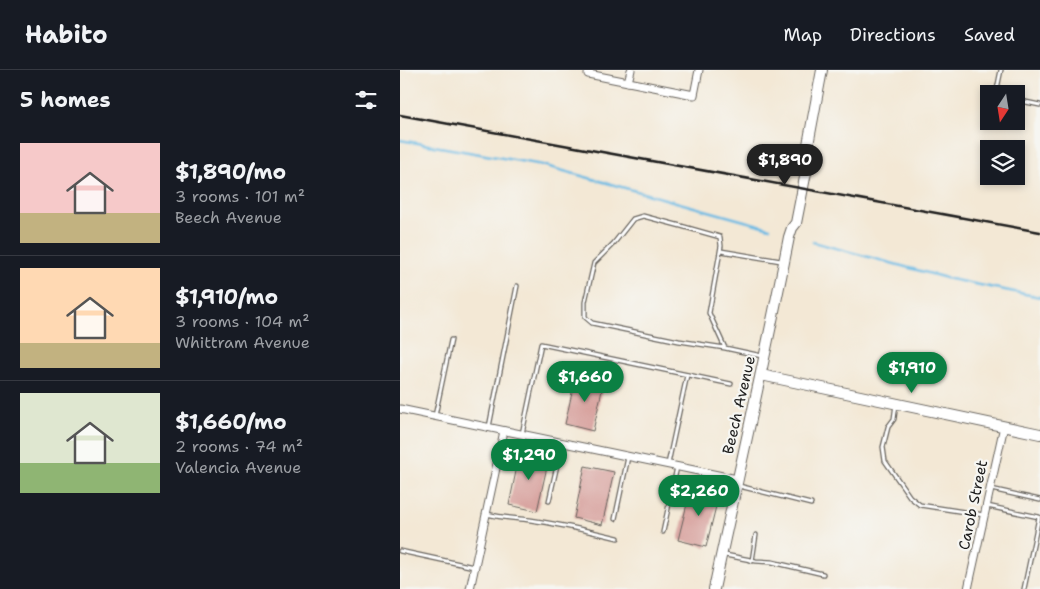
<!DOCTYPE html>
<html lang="en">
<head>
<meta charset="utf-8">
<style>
	:root { --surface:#171b24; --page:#20242c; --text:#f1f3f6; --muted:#9ea1a6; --line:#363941; --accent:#0b8043 }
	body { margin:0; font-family:"Shantell Sans",sans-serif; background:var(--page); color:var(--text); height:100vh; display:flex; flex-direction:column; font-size:19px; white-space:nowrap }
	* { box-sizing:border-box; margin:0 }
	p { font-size:16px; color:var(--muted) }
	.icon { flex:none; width:28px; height:28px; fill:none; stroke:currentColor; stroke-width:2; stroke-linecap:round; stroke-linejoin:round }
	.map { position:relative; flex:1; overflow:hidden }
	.side { display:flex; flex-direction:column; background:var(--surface); width:400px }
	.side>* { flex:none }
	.needle { width:32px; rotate:192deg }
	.tools { position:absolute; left:580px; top:15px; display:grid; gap:10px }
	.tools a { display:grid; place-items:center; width:45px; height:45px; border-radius:0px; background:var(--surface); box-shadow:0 2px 8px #0003; font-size:25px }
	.price { position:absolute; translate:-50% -42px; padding:0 11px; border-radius:18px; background:var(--accent); color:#fff; font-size:16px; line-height:32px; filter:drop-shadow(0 1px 2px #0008) }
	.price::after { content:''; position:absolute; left:50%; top:30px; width:15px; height:11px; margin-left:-8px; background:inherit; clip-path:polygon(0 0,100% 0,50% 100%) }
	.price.active { background:#222; color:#fff }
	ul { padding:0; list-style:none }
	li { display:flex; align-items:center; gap:15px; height:125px; padding:0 20px }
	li+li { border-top:1px solid var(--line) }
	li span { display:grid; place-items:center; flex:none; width:140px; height:100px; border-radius:0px; color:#555 }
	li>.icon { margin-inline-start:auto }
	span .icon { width:60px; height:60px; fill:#fffc; stroke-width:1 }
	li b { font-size:21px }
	h2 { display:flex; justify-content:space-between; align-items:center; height:60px; padding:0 20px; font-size:21px }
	header { display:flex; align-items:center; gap:30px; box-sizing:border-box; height:70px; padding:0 25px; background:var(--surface); border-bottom:1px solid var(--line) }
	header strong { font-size:24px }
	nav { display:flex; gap:28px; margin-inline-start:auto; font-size:18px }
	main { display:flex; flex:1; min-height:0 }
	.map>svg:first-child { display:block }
</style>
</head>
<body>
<header>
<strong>Habito</strong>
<nav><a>Map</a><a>Directions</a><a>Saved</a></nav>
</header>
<main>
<section class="side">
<h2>5 homes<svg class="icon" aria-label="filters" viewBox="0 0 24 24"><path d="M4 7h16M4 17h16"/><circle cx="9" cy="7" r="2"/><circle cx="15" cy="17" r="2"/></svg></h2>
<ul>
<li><span style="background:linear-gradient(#f6c9c9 70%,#c2b280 0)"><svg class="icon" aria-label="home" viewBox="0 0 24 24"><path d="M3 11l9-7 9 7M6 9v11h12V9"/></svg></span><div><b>$1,890/mo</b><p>3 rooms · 101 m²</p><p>Beech Avenue</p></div></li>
<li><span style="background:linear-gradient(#ffd9b3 75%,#c2b280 0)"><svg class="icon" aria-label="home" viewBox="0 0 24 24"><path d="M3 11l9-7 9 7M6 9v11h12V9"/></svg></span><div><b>$1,910/mo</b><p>3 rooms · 104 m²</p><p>Whittram Avenue</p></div></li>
<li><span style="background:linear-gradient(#dfe7d0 70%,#8fb573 0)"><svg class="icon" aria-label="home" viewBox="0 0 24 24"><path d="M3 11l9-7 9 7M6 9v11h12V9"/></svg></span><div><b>$1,660/mo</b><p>2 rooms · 74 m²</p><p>Valencia Avenue</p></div></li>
</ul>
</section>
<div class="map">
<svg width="640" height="519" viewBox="0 0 640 519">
	<rect width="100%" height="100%" fill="#f6f6f2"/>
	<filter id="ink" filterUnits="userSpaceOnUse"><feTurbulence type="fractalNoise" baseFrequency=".02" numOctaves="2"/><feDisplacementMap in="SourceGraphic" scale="10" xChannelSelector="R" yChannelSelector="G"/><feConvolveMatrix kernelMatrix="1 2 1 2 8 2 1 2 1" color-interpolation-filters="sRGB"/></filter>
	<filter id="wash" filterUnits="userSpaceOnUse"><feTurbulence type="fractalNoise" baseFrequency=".0096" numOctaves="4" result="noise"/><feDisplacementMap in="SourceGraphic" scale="20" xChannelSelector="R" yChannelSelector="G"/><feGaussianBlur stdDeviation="1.12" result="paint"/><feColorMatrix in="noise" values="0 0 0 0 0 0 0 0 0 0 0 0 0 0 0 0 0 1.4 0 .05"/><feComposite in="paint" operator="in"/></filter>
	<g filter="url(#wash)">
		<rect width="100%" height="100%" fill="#f3e8d5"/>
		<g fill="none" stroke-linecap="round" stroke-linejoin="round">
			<g stroke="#68bae4" stroke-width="2.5">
				<polyline points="0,70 142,95 370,158"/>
				<polyline points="413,172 550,209 640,227"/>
			</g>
		</g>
		<g id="blocks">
			<g fill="#d8a39f">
				<polygon points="176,305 204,311 193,361 165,354"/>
				<polygon points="120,382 149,388 137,441 109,435"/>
				<polygon points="185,396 214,402 202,455 174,448"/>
				<polygon points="291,418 319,424 306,477 278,470"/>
			</g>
		</g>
	</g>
	<g filter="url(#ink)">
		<use href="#blocks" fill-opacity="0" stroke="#67635d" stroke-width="1"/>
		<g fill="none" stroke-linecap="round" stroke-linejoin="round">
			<g stroke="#67635d" stroke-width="5.5">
				<g id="lane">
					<polyline points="596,24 601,0"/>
					<polyline points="616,30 640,35"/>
					<polyline points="321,181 381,191"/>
					<polyline points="325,278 279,271 192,253 185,247 185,232 194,193 214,173 233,149 243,146 281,156 320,167 321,176 309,243 325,278 362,286"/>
					<polyline points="496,334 494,349 488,357 483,377 485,391 510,427 520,435 584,445"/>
					<polyline points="35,346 51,270"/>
					<polyline points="89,357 117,216"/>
					<polyline points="122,364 141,274 331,314"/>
					<polyline points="268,394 287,305"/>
					<polyline points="339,416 411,434"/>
					<polyline points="591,419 640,430"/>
					<polyline points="149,431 162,373"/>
					<polyline points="587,436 639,447 624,519"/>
					<path d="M87 444C101 448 115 448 130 450 160 454 189 461 218 468"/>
					<polyline points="215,449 228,387"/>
					<polyline points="263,462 277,397"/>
					<polyline points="0,481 74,497"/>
					<polyline points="325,485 356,491 372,492 423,504"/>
					<polyline points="352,491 356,465"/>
				</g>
			</g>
			<g stroke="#67635d" stroke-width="9">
				<g id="street">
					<polyline points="188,4 294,25 299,0"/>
					<polyline points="228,12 231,0"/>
					<polyline points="0,339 337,409"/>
					<polyline points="70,519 104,361"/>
					<polyline points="568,519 604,356"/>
				</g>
			</g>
			<g stroke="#67635d" stroke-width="12">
				<g id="secondary">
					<polyline points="404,84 407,80 422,0"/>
					<polyline points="361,305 640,364"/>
					<path d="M314 519C339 402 366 285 389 167L392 158 396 153 409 87 407 80"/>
				</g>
			</g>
			<use href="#lane" stroke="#fff" stroke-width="3"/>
			<use href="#street" stroke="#fff" stroke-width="7"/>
			<use href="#secondary" stroke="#fff" stroke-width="10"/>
			<polyline stroke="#1c1c1c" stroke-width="2.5" points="0,45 640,162"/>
		</g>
	</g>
	<g text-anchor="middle" stroke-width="4.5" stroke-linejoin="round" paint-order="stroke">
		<g font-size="15" fill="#1c1c1c" stroke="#f6f6f2">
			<text transform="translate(339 335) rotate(-77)" y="5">Beech Avenue</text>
			<text transform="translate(573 435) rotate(-78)" y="5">Carob Street</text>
		</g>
	</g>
</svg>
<div class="tools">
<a><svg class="needle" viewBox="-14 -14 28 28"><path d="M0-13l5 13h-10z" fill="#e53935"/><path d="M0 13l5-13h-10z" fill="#9ea1a6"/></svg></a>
<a><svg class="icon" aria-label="layers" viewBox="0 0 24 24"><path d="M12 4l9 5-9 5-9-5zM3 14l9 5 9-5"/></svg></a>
</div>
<b class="price active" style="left:385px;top:116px">$1,890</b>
<b class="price" style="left:512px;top:324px">$1,910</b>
<b class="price" style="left:185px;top:333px">$1,660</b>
<b class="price" style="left:129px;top:411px">$1,290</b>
<b class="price" style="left:299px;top:447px">$2,260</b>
</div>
</main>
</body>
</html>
